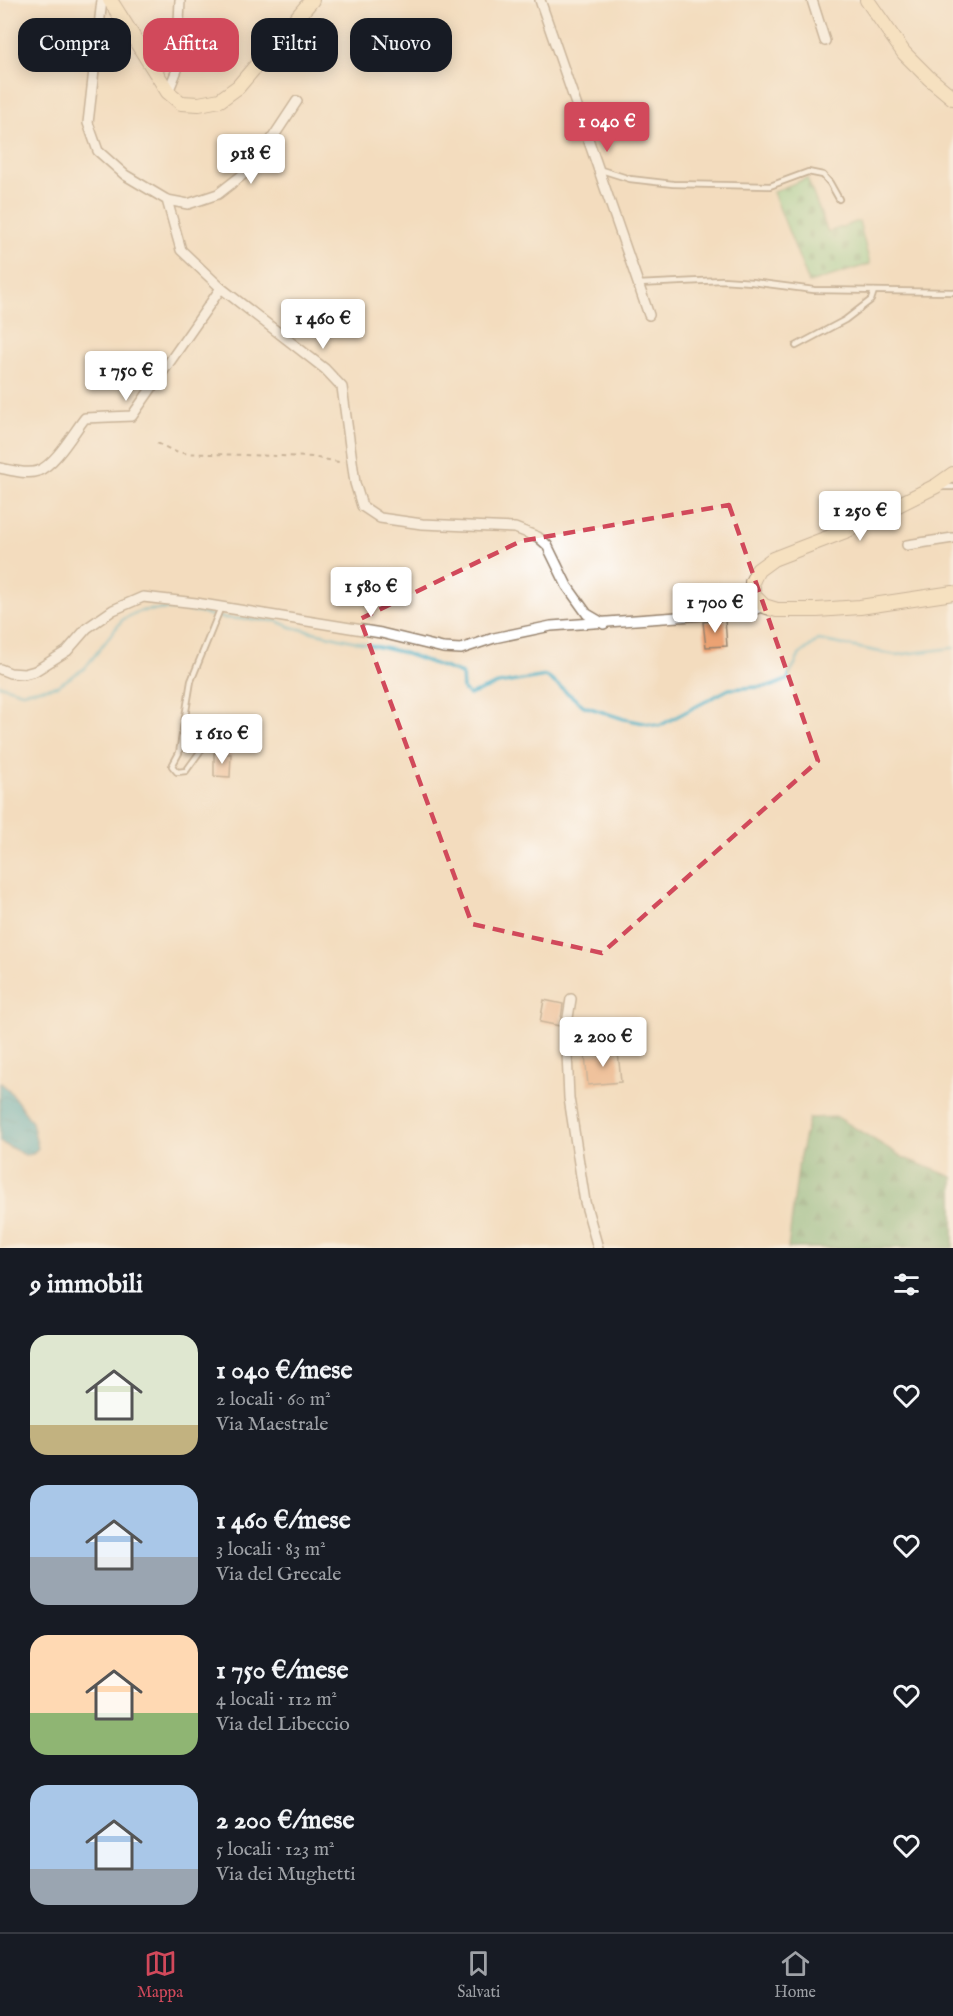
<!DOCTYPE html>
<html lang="it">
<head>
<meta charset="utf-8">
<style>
	:root { --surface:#171b24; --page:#242831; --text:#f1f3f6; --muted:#9ea1a6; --line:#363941; --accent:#d1495b }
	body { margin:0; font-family:"IM FELL English",serif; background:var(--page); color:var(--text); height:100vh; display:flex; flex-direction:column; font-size:22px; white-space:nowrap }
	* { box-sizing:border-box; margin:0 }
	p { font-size:20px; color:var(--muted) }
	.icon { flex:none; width:33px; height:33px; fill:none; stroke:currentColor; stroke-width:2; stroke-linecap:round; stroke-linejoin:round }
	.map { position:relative; height:1248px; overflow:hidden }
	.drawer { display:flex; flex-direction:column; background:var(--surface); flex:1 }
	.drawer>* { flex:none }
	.hud { position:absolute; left:18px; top:18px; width:600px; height:54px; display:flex; gap:12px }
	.price { position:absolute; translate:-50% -51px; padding:0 14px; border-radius:6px; background:#fff; color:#222; font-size:20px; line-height:39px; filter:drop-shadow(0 2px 3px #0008) }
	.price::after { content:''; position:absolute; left:50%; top:36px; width:18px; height:14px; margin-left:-9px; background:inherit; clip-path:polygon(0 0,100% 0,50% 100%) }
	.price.active { background:var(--accent); color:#fff }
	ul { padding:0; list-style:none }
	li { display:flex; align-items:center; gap:18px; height:150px; padding:0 30px }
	li span { display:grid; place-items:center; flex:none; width:168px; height:120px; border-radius:18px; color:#555 }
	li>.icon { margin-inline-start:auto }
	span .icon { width:72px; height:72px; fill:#fffc; stroke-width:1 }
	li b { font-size:26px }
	h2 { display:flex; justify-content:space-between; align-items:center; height:72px; padding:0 30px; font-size:26px }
	.tag { padding:0 21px; border-radius:18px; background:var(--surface); box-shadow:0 3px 15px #0003; font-size:21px; line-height:54px }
	.tag.active { background:var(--accent); color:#fff }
	.tab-bar { display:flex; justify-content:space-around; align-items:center; height:84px; border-top:2px solid var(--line); background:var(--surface); font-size:16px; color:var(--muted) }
	.tab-bar a { display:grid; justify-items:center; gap:3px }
	.tab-bar .active { color:var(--accent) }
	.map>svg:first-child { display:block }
</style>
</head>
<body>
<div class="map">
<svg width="953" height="1248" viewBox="0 0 953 1248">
	<defs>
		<pattern id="forest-firs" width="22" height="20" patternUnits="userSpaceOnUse" patternTransform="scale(1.5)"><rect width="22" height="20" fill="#69b278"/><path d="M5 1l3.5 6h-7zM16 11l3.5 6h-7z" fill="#589162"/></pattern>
		<pattern id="cemetery-stones" width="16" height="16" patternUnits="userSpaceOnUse" patternTransform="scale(1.5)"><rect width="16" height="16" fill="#82cf8d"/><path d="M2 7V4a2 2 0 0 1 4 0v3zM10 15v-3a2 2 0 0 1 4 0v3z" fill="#6ca873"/></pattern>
		<pattern id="water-ripples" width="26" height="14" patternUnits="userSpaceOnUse" patternTransform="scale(1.5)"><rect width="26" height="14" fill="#41acc0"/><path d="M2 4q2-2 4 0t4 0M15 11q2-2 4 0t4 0" fill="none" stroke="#388c9b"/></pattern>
	</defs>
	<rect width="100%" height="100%" fill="#fff"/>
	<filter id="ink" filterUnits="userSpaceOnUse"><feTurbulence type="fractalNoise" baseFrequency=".0167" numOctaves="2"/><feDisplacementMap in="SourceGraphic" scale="12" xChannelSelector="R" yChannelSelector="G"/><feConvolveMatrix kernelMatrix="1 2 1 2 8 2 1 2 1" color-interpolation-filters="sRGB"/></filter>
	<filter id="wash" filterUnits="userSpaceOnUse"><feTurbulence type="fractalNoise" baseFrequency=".008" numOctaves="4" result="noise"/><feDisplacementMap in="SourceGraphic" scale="24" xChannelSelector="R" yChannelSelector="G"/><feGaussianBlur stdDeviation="1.35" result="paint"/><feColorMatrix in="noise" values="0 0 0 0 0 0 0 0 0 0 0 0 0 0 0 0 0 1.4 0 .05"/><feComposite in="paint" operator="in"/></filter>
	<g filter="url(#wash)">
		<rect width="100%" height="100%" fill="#f3dcbe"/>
		<polygon fill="url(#forest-firs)" stroke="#526e4b" stroke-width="1.5" points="837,1117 904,1158 953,1177 953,1248 788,1248 799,1160 809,1118"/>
		<polygon fill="url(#cemetery-stones)" stroke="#5e7c56" stroke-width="1.5" points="807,178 828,232 859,221 870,264 809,283 773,192"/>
		<polygon fill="url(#water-ripples)" stroke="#3e6b6f" stroke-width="1.5" points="0,1082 9,1090 32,1122 38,1148 33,1154 25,1155 0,1142"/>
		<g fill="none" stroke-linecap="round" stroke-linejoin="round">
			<polyline stroke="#41acc0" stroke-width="3" points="0,685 22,692 57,686 85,668 123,619 140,611 167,609 187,610 223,618 277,621 291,627 401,652 462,674 463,689 469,695 498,684 546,676 584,706 624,719 659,726 729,689 772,686 787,680 800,654 818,640 896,655 953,648"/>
		</g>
		<g id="blocks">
			<g fill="#eba273">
				<polygon points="725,620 727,646 706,647 703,622"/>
				<polygon points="214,753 231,754 230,777 214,776"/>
				<polygon points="544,1000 563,1004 560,1026 540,1022"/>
				<polygon points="618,1052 621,1082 588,1085 585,1055"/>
			</g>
		</g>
	</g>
	<g filter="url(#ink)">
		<use href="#blocks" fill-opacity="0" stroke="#97836e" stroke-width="1.5"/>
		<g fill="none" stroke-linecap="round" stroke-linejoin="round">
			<g stroke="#97836e" stroke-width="8">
				<g id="lane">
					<polyline points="598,169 630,179 673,184 770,186 808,172 823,175 830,183 839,199"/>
					<polyline points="638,284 722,280 752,282 814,290 953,292"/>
					<polyline points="796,346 845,320 871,300 874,291"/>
					<polyline points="941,487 953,487"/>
					<polyline points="221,607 191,681 179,753 172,766 177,772 186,771 209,739 218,736 235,741"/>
				</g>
			</g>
			<g stroke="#97836e" stroke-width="12">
				<g id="street">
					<polyline points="102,0 88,123 98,151 125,175 167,200 181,250 221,288 325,369 342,387 355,483 362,506 380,518 422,524 515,528 538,537 547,545 567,586 587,614 604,624"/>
					<polyline points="540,0 649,315"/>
					<polyline points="812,0 825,41"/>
					<polyline points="168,92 177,70 180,0"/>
					<polyline points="167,200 188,204 218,194 254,166 297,101"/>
					<path d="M0 468C10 470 27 475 38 471 56 464 73 433 85 418L132 416 221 288"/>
					<polyline points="907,545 953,538"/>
					<polyline points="0,669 10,673 24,674 35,671 67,651 87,628 113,610 143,597 196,603 381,633 443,648 461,649 494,638 551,626 748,612 764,606"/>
					<polyline points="571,999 566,1030 569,1098 585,1202 598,1248"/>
				</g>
			</g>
			<g stroke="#97836e" stroke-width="16">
				<g id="secondary">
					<polyline points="110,0 168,92 181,103 199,104 220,100 238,87 312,0"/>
					<polyline points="867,0 904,53 929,78 953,98"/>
					<polyline points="953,474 936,486 848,530 773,559 758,570 752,582 754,596 764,606 777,610 817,610 860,607 953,593"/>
				</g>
			</g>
			<polyline stroke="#97836e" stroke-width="2" stroke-dasharray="4.5 4.5" stroke-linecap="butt" points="157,443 178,453 312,457 344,463"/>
			<use href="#lane" stroke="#fff" stroke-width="4.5"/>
			<use href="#street" stroke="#fff" stroke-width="9"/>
			<use href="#secondary" stroke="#fbe6c4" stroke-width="14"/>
		</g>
	</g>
	<path d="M0 0H953V1248H0ZM729 505 818 761 602 953 472 924 360 619 521 541Z" fill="#f3dcbe" fill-opacity=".55" fill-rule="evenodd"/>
	<path fill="none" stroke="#d1495b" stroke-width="4.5" stroke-dasharray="12 8" stroke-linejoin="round" d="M729 505 818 761 602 953 472 924 360 619 521 541Z"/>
</svg>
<b class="price active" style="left:607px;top:153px">1 040 €</b>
<b class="price" style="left:251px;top:185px">918 €</b>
<b class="price" style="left:323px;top:350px">1 460 €</b>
<b class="price" style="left:126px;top:402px">1 750 €</b>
<b class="price" style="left:860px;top:542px">1 250 €</b>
<b class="price" style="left:371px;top:618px">1 580 €</b>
<b class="price" style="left:715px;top:634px">1 700 €</b>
<b class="price" style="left:222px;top:765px">1 610 €</b>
<b class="price" style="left:603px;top:1068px">2 200 €</b>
<div class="hud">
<a class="tag">Compra</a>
<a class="tag active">Affitta</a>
<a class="tag">Filtri</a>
<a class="tag">Nuovo</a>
</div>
</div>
<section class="drawer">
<h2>9 immobili<svg class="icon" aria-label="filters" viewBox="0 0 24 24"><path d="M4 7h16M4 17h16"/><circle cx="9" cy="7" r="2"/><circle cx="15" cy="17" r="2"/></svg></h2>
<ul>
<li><span style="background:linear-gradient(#dfe7d0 75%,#c2b280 0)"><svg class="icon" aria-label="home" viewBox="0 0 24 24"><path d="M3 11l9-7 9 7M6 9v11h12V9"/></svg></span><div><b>1 040 €/mese</b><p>2 locali · 60 m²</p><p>Via Maestrale</p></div><svg class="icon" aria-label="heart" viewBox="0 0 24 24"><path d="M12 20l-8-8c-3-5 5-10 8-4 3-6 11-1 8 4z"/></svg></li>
<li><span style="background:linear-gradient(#a9c7e8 60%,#9aa5b1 0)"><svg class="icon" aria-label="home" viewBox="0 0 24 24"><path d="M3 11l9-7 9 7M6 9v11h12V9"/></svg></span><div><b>1 460 €/mese</b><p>3 locali · 83 m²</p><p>Via del Grecale</p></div><svg class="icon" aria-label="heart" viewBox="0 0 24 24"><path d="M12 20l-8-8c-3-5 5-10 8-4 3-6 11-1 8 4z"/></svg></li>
<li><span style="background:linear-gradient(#ffd9b3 65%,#8fb573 0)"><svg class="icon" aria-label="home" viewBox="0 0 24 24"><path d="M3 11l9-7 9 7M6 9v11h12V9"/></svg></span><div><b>1 750 €/mese</b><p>4 locali · 112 m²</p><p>Via del Libeccio</p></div><svg class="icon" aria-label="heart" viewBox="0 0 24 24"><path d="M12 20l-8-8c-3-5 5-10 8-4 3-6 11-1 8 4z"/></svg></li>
<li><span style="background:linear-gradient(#a9c7e8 70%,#9aa5b1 0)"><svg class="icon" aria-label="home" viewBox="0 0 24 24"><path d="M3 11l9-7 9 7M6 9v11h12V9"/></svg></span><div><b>2 200 €/mese</b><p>5 locali · 123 m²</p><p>Via dei Mughetti</p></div><svg class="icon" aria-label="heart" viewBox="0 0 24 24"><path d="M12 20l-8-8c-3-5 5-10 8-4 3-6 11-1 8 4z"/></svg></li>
</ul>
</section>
<nav class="tab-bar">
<a class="active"><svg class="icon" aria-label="map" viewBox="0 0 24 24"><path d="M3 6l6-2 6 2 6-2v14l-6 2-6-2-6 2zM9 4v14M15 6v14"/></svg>Mappa</a>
<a><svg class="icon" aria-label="saved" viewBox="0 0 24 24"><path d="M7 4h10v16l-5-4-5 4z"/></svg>Salvati</a>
<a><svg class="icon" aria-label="home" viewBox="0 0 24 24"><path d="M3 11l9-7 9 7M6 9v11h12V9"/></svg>Home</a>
</nav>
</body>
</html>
